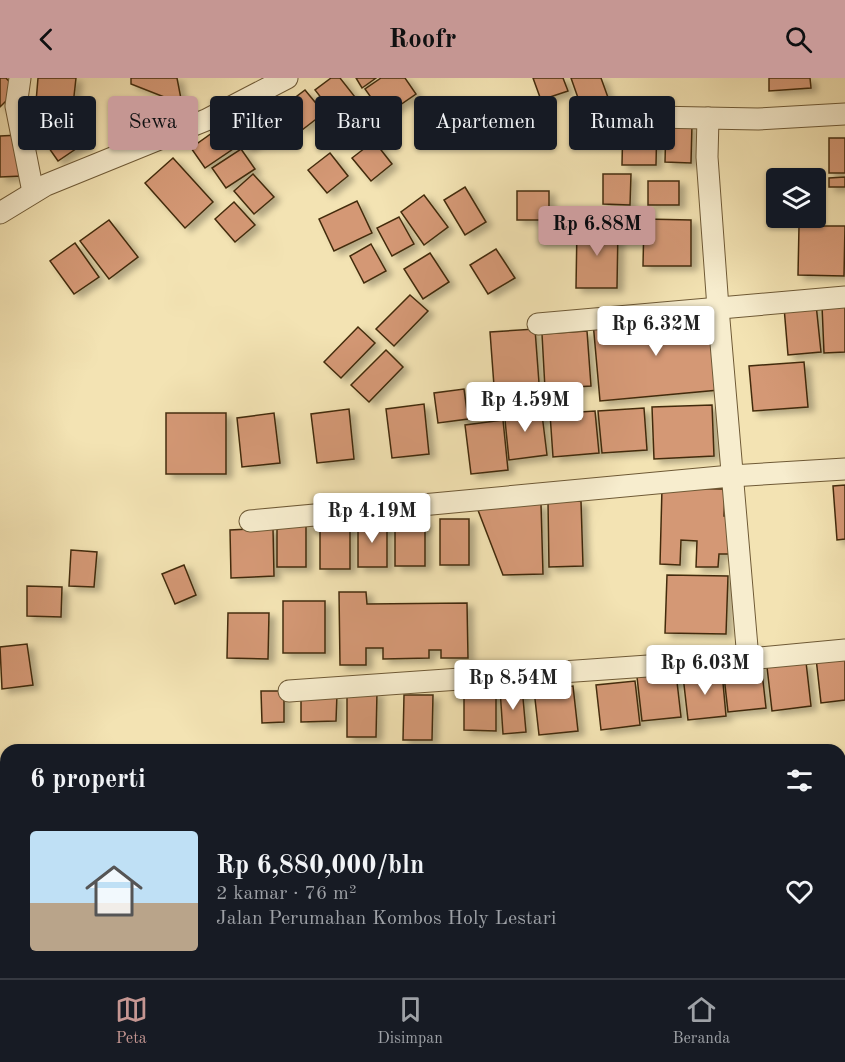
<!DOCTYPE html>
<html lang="id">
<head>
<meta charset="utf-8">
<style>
	:root { --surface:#171b24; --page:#242831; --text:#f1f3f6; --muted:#9ea1a6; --line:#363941; --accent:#c59692 }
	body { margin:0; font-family:"Old Standard TT",serif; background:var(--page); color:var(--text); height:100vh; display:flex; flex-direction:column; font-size:22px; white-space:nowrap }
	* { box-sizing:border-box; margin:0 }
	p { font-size:20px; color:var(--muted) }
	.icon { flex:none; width:33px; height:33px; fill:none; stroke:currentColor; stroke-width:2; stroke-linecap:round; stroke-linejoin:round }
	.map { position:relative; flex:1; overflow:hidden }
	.panel { position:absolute; left:0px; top:666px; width:846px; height:234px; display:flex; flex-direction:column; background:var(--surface); border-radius:18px 18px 0 0; box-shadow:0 2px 4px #0004 }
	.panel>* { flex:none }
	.hud { position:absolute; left:18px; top:18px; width:810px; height:54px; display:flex; gap:12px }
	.controls { position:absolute; left:766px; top:90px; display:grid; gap:12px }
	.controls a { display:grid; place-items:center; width:60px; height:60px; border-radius:6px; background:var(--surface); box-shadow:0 2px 4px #0004; font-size:30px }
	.price { position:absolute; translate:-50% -51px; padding:0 14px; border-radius:6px; background:#fff; color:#222; font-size:20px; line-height:39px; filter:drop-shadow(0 2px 3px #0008) }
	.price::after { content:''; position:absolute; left:50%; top:36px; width:18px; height:14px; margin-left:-9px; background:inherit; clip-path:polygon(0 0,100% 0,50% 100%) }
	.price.current { background:var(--accent); color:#111 }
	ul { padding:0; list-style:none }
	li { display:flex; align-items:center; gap:18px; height:150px; padding:0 30px }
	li+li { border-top:2px solid var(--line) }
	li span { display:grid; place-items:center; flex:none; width:168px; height:120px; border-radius:6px; color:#555 }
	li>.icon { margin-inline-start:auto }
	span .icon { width:72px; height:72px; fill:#fffc; stroke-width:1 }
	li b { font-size:26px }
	h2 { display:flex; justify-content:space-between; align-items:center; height:72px; padding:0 30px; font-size:26px }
	.tag { padding:0 21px; border-radius:6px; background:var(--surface); box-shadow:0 2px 4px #0004; font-size:21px; line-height:54px }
	.tag.current { background:var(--accent); color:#111 }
	header { display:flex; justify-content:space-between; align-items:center; height:78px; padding:0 30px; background:var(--accent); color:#111; font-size:27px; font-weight:800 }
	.tabs { display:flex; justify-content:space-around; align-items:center; height:84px; border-top:2px solid var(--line); background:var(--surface); font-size:16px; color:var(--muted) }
	.tabs a { display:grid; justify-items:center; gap:3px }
	.tabs .current { color:var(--accent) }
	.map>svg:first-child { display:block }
</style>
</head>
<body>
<header><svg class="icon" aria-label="back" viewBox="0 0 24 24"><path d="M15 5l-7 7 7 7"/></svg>Roofr<svg class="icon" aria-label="search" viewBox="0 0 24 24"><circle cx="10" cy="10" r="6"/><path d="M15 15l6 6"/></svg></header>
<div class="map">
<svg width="845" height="900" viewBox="0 0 845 900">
	<defs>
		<filter id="shadow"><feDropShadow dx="6" dy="4" stdDeviation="3" flood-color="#0004"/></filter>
	</defs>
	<rect width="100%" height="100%" fill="#f3e3b3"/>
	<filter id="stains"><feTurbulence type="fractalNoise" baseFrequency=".00333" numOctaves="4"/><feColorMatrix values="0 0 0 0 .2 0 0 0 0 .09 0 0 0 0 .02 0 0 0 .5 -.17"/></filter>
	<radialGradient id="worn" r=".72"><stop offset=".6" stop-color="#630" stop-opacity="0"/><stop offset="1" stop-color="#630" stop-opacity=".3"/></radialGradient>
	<g fill="#d49874" stroke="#432c0c" stroke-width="1.5" filter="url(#shadow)">
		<polygon points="0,0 6,0 17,12 0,29"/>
		<polygon points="38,0 76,0 73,27 36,24"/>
		<polygon points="131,0 177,0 182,26 131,6"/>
		<polygon points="331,0 340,0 355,19 333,35 315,12"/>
		<polygon points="356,0 376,0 362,10"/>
		<polygon points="381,0 405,0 416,16 384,38 365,11"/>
		<polygon points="533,0 563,0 568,13 541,22"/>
		<polygon points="571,0 601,0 610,25 583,34"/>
		<polygon points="769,0 810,0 811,10 769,13"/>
		<polygon points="305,12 324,35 302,52 284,28"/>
		<polygon points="358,23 376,46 355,63 337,40"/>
		<polygon points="262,31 275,51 247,71 233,50"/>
		<polygon points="623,40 657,40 656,87 622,87"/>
		<polygon points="666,45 692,46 691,85 665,84"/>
		<polygon points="70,46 83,66 58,83 44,63"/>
		<polygon points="219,50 233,71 205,90 191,70"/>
		<polygon points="20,57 22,98 0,99 0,58"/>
		<rect x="829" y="60" width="16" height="35"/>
		<polygon points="374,63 392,86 371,103 352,80"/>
		<polygon points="241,71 255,91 226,110 212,90"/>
		<polygon points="330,75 348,98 327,115 308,92"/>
		<polygon points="173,80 213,124 185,150 145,105"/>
		<polygon points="253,96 274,119 254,136 234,113"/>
		<polygon points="603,96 631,96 630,127 603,126"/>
		<polygon points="845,99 845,109 829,109 829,100"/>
		<rect x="648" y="103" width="31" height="24"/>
		<polygon points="465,109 486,144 465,157 444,122"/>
		<rect x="517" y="113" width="32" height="29"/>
		<polygon points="424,117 448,149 424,167 401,134"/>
		<polygon points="357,123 372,155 334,173 319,141"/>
		<polygon points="234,124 255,147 235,164 215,141"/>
		<polygon points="399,139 414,166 392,178 377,150"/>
		<polygon points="644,141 691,142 691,188 643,188"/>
		<polygon points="109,142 138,179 109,201 80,163"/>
		<polygon points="577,148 618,149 617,210 576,210"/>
		<polygon points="799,148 845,148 844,198 798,197"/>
		<polygon points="75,165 99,199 74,216 50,183"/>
		<polygon points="371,166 386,193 364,205 350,178"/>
		<polygon points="496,171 515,200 488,216 470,187"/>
		<polygon points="430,175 449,204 423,221 404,191"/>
		<polygon points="410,217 428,233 394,268 376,251"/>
		<polygon points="816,226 821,274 788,277 784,229"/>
		<polygon points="845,226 845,274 824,275 822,228"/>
		<polygon points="712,235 719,312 600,323 593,244"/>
		<polygon points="358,249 375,265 341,300 324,284"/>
		<polygon points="535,251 539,305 494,308 490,254"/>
		<polygon points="587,253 591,308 545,311 542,256"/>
		<polygon points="386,272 403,289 369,324 351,307"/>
		<polygon points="804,284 808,329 753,333 749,288"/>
		<polygon points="464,311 468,341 438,345 434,315"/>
		<polygon points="424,326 429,376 392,380 386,331"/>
		<polygon points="712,327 714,378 654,381 652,329"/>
		<polygon points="541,328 547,377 509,382 504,332"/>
		<polygon points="644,330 647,372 602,375 598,333"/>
		<polygon points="349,331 354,381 317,385 311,336"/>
		<polygon points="595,333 599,375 553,379 550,336"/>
		<rect x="166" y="335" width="60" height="61"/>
		<polygon points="274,335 280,385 242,389 237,340"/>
		<polygon points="503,342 508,392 471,396 465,347"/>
		<polygon points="845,407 845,461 837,462 833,408"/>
		<polygon points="662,410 725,411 724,438 732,438 731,476 719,476 718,489 696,489 697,463 681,462 680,487 660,486"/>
		<polygon points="581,423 583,488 549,489 548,424"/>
		<polygon points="541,426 543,496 503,497 476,427"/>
		<rect x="440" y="441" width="29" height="46"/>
		<rect x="277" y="443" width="29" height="46"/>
		<rect x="358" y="443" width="29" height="46"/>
		<rect x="395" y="443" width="30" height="45"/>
		<rect x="320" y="445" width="30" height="46"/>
		<polygon points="273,450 274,498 231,500 230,452"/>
		<polygon points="71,472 97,474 94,509 69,508"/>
		<polygon points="184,487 196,517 175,526 162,496"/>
		<polygon points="667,497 728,498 726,556 665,555"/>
		<polygon points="27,508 62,509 61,539 27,538"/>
		<polygon points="339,514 366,514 367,526 467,525 468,580 441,580 441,572 429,572 429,580 383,581 383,570 366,570 366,587 340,587"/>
		<rect x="283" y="523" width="42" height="52"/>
		<polygon points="228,535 269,535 268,581 227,580"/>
		<polygon points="27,566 33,607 2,611 0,569"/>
		<polygon points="845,577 845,622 821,625 816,580"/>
		<polygon points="806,584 811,628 772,633 767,589"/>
		<polygon points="761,585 766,630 728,634 723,589"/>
		<polygon points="722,594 726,638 688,642 683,598"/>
		<polygon points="676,595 681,639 642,643 637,599"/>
		<polygon points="635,603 640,647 601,652 596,607"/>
		<polygon points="573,608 578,653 539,657 534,612"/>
		<polygon points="522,609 526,654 503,656 500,611"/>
		<polygon points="261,613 284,613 284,644 262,645"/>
		<polygon points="347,614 377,614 376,659 347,659"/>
		<polygon points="464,614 496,614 496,653 464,652"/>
		<polygon points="337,616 336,643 301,644 301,617"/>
		<polygon points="404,617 433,617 432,662 403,662"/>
		<polygon points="617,670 616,672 504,672"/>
		<polygon points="7,894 153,894 152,900 7,900"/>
		<rect x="195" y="894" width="104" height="6"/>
		<polygon points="477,894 541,894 539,900 475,900"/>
	</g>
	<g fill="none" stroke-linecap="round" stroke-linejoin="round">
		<g stroke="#6f5a36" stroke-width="13">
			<g id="service">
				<polyline points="801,894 805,900"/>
				<polyline points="160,900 161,894"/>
				<polyline points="343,900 345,894"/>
			</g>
		</g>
		<g stroke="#6f5a36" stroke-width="23">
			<g id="minor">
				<polyline points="20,0 16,28 33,114"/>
				<polyline points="600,38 758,41 845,36"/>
				<polyline points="708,40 707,79 718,230 748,581"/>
				<polyline points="0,135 46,107 206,42 287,0"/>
				<polyline points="538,246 845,219"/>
				<polyline points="250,443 731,398 845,391"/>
				<polyline points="289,613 748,581 845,572"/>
			</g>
		</g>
		<use href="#service" stroke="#f7edce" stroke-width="10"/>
		<use href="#minor" stroke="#f7edce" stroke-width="21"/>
	</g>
	<rect width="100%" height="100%" filter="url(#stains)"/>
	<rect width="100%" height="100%" fill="url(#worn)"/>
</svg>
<div class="controls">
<a><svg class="icon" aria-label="layers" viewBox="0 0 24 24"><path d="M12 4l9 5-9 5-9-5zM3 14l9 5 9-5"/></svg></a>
</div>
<b class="price current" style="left:597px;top:179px">Rp 6.88M</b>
<b class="price" style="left:656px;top:279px">Rp 6.32M</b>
<b class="price" style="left:525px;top:355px">Rp 4.59M</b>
<b class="price" style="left:372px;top:466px">Rp 4.19M</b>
<b class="price" style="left:705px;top:618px">Rp 6.03M</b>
<b class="price" style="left:513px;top:633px">Rp 8.54M</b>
<div class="hud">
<a class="tag">Beli</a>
<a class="tag current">Sewa</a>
<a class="tag">Filter</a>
<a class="tag">Baru</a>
<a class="tag">Apartemen</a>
<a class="tag">Rumah</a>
</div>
<section class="panel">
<h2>6 properti<svg class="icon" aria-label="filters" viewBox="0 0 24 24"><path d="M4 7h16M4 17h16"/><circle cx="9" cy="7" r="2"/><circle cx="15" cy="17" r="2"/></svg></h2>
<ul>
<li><span style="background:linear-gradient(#bfe0f5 60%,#b9a48a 0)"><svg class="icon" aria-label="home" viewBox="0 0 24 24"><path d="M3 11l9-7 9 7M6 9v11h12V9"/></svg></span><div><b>Rp 6,880,000/bln</b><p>2 kamar · 76 m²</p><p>Jalan Perumahan Kombos Holy Lestari</p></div><svg class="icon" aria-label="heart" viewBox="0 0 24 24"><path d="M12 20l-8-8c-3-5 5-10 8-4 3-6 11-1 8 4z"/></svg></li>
</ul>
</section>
</div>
<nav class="tabs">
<a class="current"><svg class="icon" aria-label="map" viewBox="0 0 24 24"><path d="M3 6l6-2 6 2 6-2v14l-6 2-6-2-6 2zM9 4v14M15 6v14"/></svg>Peta</a>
<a><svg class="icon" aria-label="saved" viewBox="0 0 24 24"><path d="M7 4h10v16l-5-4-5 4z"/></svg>Disimpan</a>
<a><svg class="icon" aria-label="home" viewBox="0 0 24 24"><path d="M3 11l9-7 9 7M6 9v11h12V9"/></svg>Beranda</a>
</nav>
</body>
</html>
